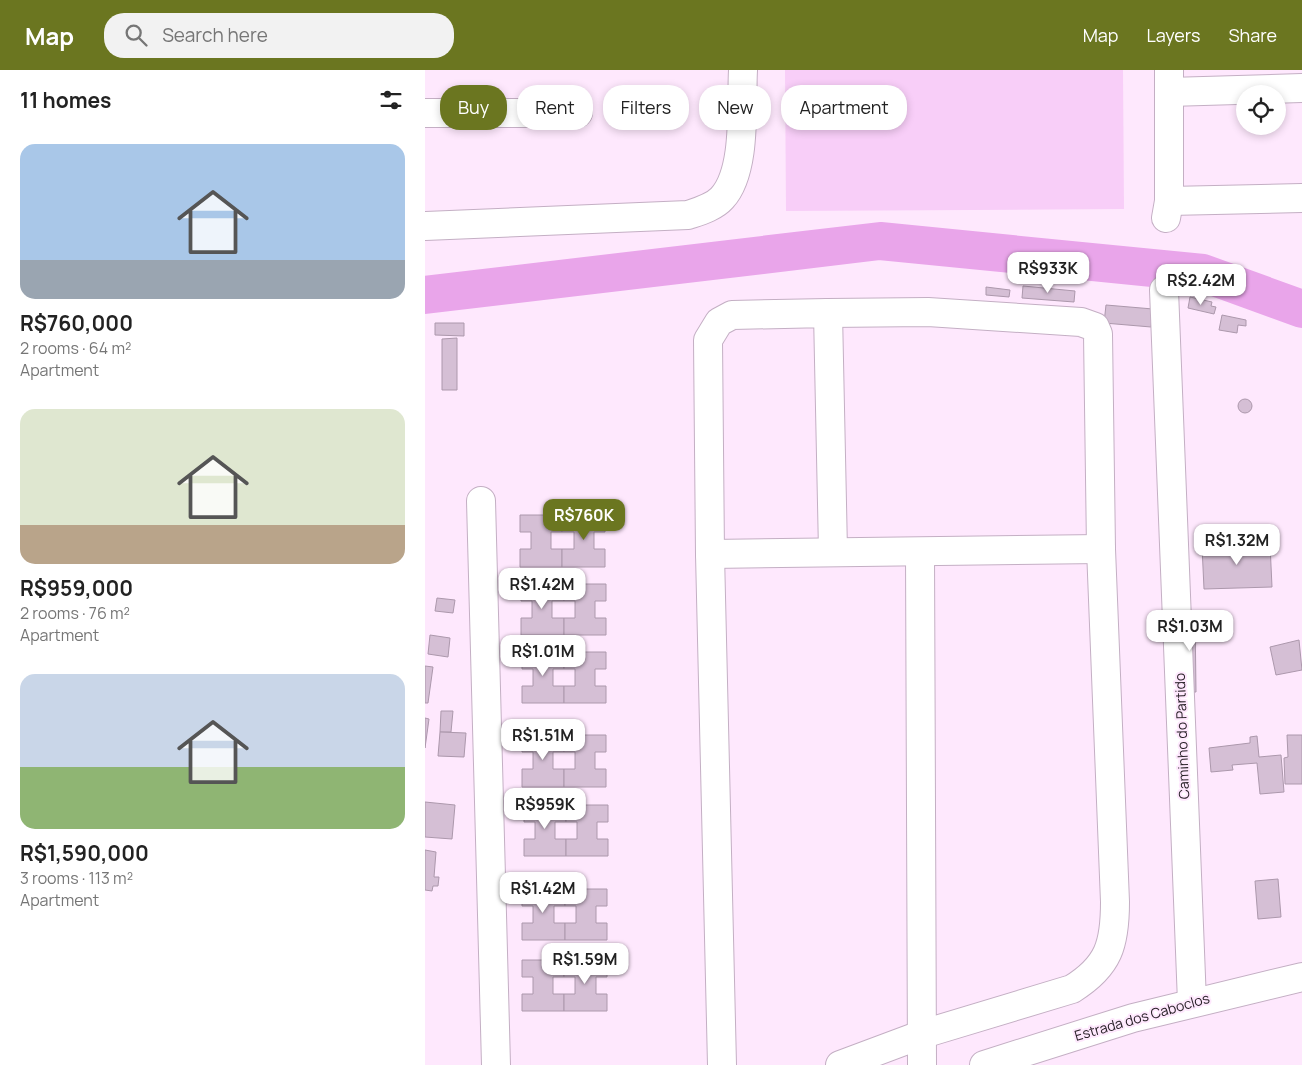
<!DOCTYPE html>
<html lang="en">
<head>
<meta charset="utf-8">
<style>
	:root { --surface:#fff; --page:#f2f2f2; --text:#222; --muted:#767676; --accent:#6b7620 }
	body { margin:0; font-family:Manrope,sans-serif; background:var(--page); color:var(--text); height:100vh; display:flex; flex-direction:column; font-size:19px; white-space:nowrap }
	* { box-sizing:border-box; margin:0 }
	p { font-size:16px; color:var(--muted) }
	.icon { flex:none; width:28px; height:28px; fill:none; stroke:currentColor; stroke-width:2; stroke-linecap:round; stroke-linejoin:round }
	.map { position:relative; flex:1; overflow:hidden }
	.drawer { display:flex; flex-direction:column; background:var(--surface); width:425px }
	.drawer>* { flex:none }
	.guide { position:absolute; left:15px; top:15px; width:475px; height:45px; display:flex; gap:10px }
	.fabs { position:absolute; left:811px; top:15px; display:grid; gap:10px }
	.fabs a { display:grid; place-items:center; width:50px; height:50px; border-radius:50%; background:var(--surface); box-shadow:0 2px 8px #0003; font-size:25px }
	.price { position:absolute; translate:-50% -42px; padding:0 11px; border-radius:10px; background:#fff; color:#222; font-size:16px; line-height:32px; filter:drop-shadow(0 1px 2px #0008) }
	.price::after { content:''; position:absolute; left:50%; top:30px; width:15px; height:11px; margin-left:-8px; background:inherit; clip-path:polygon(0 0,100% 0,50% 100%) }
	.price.current { background:var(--accent); color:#fff }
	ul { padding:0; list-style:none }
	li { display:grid; align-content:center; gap:10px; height:265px; padding:0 20px }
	li span { display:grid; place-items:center; height:155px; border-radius:15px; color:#555 }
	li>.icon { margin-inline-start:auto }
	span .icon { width:90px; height:90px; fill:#fffc; stroke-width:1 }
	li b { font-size:21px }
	h2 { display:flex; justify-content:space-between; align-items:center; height:60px; padding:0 20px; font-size:21px }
	.tag { padding:0 18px; border-radius:20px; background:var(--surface); box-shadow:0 2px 8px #0003; font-size:18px; line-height:45px }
	.tag.current { background:var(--accent); color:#fff }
	header { display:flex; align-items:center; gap:30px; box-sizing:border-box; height:70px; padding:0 25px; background:var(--accent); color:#fff }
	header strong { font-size:24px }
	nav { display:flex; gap:28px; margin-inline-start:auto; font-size:18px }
	.search { width:350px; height:45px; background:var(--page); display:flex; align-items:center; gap:12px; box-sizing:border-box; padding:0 18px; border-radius:20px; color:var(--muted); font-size:19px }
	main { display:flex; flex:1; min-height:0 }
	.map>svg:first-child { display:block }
</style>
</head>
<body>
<header>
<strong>Map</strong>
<div class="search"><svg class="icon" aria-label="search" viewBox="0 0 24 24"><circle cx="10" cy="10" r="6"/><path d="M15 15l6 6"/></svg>Search here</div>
<nav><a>Map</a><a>Layers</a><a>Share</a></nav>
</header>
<main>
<section class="drawer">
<h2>11 homes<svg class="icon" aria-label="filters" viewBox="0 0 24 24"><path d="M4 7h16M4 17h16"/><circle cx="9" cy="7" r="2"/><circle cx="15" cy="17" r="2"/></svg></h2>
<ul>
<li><span style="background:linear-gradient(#a9c7e8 75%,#9aa5b1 0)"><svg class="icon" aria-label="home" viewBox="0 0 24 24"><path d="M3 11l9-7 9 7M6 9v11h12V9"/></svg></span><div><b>R$760,000</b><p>2 rooms · 64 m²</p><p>Apartment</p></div></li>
<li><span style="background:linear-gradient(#dfe7d0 75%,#b9a48a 0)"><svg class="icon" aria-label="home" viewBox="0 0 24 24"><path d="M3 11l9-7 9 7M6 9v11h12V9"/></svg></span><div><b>R$959,000</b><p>2 rooms · 76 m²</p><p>Apartment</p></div></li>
<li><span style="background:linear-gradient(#c9d6e8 60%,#8fb573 0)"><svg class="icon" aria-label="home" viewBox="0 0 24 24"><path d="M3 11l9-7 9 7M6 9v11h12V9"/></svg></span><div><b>R$1,590,000</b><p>3 rooms · 113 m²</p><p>Apartment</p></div></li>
</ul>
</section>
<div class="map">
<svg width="877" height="995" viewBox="0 0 877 995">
	<rect width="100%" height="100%" fill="#fee8fd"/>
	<polygon fill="#f8cef8" points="360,0 698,0 699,139 361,141"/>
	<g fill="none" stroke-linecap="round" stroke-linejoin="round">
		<polyline stroke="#e9a5ea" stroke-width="38" points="0,225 455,171 778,203 877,239"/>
	</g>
	<g fill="#d5bfd5" stroke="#ac98ac">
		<polygon points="598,216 650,221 649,232 597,228"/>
		<polygon points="561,217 585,220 584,227 561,225"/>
		<polygon points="765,227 787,232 786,236 791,237 789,244 763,238"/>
		<polygon points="681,235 728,239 726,257 679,253"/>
		<polygon points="797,245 821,250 821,256 813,255 812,263 794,260"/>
		<polygon points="10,253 39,253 39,266 10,265"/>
		<polygon points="32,268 32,320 17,320 17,269"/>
		<circle cx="820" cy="336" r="7"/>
		<polygon points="95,445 137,445 137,462 126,462 126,479 137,479 137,497 95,497 95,479 106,479 106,462 95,462"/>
		<polygon points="137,445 180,445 180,462 169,462 169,479 180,479 180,497 137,497 137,479 149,479 149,462 137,462"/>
		<polygon points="845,474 847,517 779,519 777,476"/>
		<polygon points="96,514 139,514 139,531 127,531 127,548 139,548 139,565 96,565 96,548 107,548 107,531 96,531"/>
		<polygon points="139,514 181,514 181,531 170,531 170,548 181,548 181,565 139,565 139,548 150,548 150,531 139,531"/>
		<polygon points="12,528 30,530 28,543 10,541"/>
		<polygon points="758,543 770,543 771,622 760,622"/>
		<polygon points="5,565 25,568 23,587 3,584"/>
		<polygon points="874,570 877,600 851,605 845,577"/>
		<polygon points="97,582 139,582 139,599 128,599 128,616 139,616 139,633 97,633 97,616 108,616 108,599 97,599"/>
		<polygon points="139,582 181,582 181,599 170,599 170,616 181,616 181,633 139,633 139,616 150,616 150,599 139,599"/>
		<polygon points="0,596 8,597 3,633 0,633"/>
		<polygon points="16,641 28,641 26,662 15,662"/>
		<polygon points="0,648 4,649 0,678"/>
		<polygon points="15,662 41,663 39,687 13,686"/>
		<polygon points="97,665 139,665 139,682 128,682 128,699 139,699 139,717 97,717 97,699 108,699 108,682 97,682"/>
		<polygon points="139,665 181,665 181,682 170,682 170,699 181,699 181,717 139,717 139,699 150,699 150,682 139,682"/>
		<polygon points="862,665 877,665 877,714 860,714 859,688 863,687"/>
		<polygon points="832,666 834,687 856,685 859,722 835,724 832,693 807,695 808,700 786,702 784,678 825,673 825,667"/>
		<polygon points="0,732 30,735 27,769 0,767"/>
		<polygon points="99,735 141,735 141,752 130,752 130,769 141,769 141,786 99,786 99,769 110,769 110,752 99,752"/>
		<polygon points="141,735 183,735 183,752 172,752 172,769 183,769 183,786 141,786 141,769 152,769 152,752 141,752"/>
		<polygon points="0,780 11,782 9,807 14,807 13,816 8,816 7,821 0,820"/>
		<polygon points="853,809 856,847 833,849 830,811"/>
		<polygon points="97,819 140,819 140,836 129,836 129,853 140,853 140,870 97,870 97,853 108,853 108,836 97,836"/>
		<polygon points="140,819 182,819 182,836 171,836 171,853 182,853 182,870 140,870 140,853 151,853 151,836 140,836"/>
		<polygon points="97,890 139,890 139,907 128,907 128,924 139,924 139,941 97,941 97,924 108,924 108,907 97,907"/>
		<polygon points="139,890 182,890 182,907 171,907 171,924 182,924 182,941 139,941 139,924 150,924 150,907 139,907"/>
	</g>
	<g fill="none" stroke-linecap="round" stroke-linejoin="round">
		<g stroke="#c4afc4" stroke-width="30">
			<g id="minor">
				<polyline points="744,22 877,18"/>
				<polyline points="0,43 153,43"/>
				<polyline points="744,131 877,128"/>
				<polyline points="741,148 744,131 744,0"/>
				<path d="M0 156 263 145C275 141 289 137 297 128 322 101 316 35 318 0"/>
				<polyline points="739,220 767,932"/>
				<path d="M403 243 503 242 656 252 670 257 673 264 676 479 690 832C690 874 684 896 647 919L498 964 415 995"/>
				<polyline points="56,431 71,995"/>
				<polyline points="495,483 497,995"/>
				<polyline points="285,484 676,479"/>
				<polyline points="297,995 285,484 283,270 294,252 307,245 403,243 408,481"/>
				<polyline points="559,995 708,948 877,907"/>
			</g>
		</g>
		<use href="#minor" stroke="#fff" stroke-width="28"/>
	</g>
	<g text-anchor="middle" stroke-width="4" stroke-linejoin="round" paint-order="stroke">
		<g font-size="14" fill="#292128" stroke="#fee8fd">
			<text transform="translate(757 666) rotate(-92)" y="5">Caminho do Partido</text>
			<text transform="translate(717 947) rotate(-16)" y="5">Estrada dos Caboclos</text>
		</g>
	</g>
</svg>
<div class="fabs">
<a><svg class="icon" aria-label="locate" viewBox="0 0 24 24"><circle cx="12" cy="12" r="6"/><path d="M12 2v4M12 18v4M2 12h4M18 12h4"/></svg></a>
</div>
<b class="price" style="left:623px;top:224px">R$933K</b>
<b class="price" style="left:776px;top:236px">R$2.42M</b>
<b class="price current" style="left:159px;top:471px">R$760K</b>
<b class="price" style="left:812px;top:496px">R$1.32M</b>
<b class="price" style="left:117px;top:540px">R$1.42M</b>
<b class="price" style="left:765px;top:582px">R$1.03M</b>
<b class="price" style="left:118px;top:607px">R$1.01M</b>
<b class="price" style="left:118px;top:691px">R$1.51M</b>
<b class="price" style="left:120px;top:760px">R$959K</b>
<b class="price" style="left:118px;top:844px">R$1.42M</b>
<b class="price" style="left:160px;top:915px">R$1.59M</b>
<div class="guide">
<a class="tag current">Buy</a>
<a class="tag">Rent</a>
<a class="tag">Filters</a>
<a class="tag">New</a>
<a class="tag">Apartment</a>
</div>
</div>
</main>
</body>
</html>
